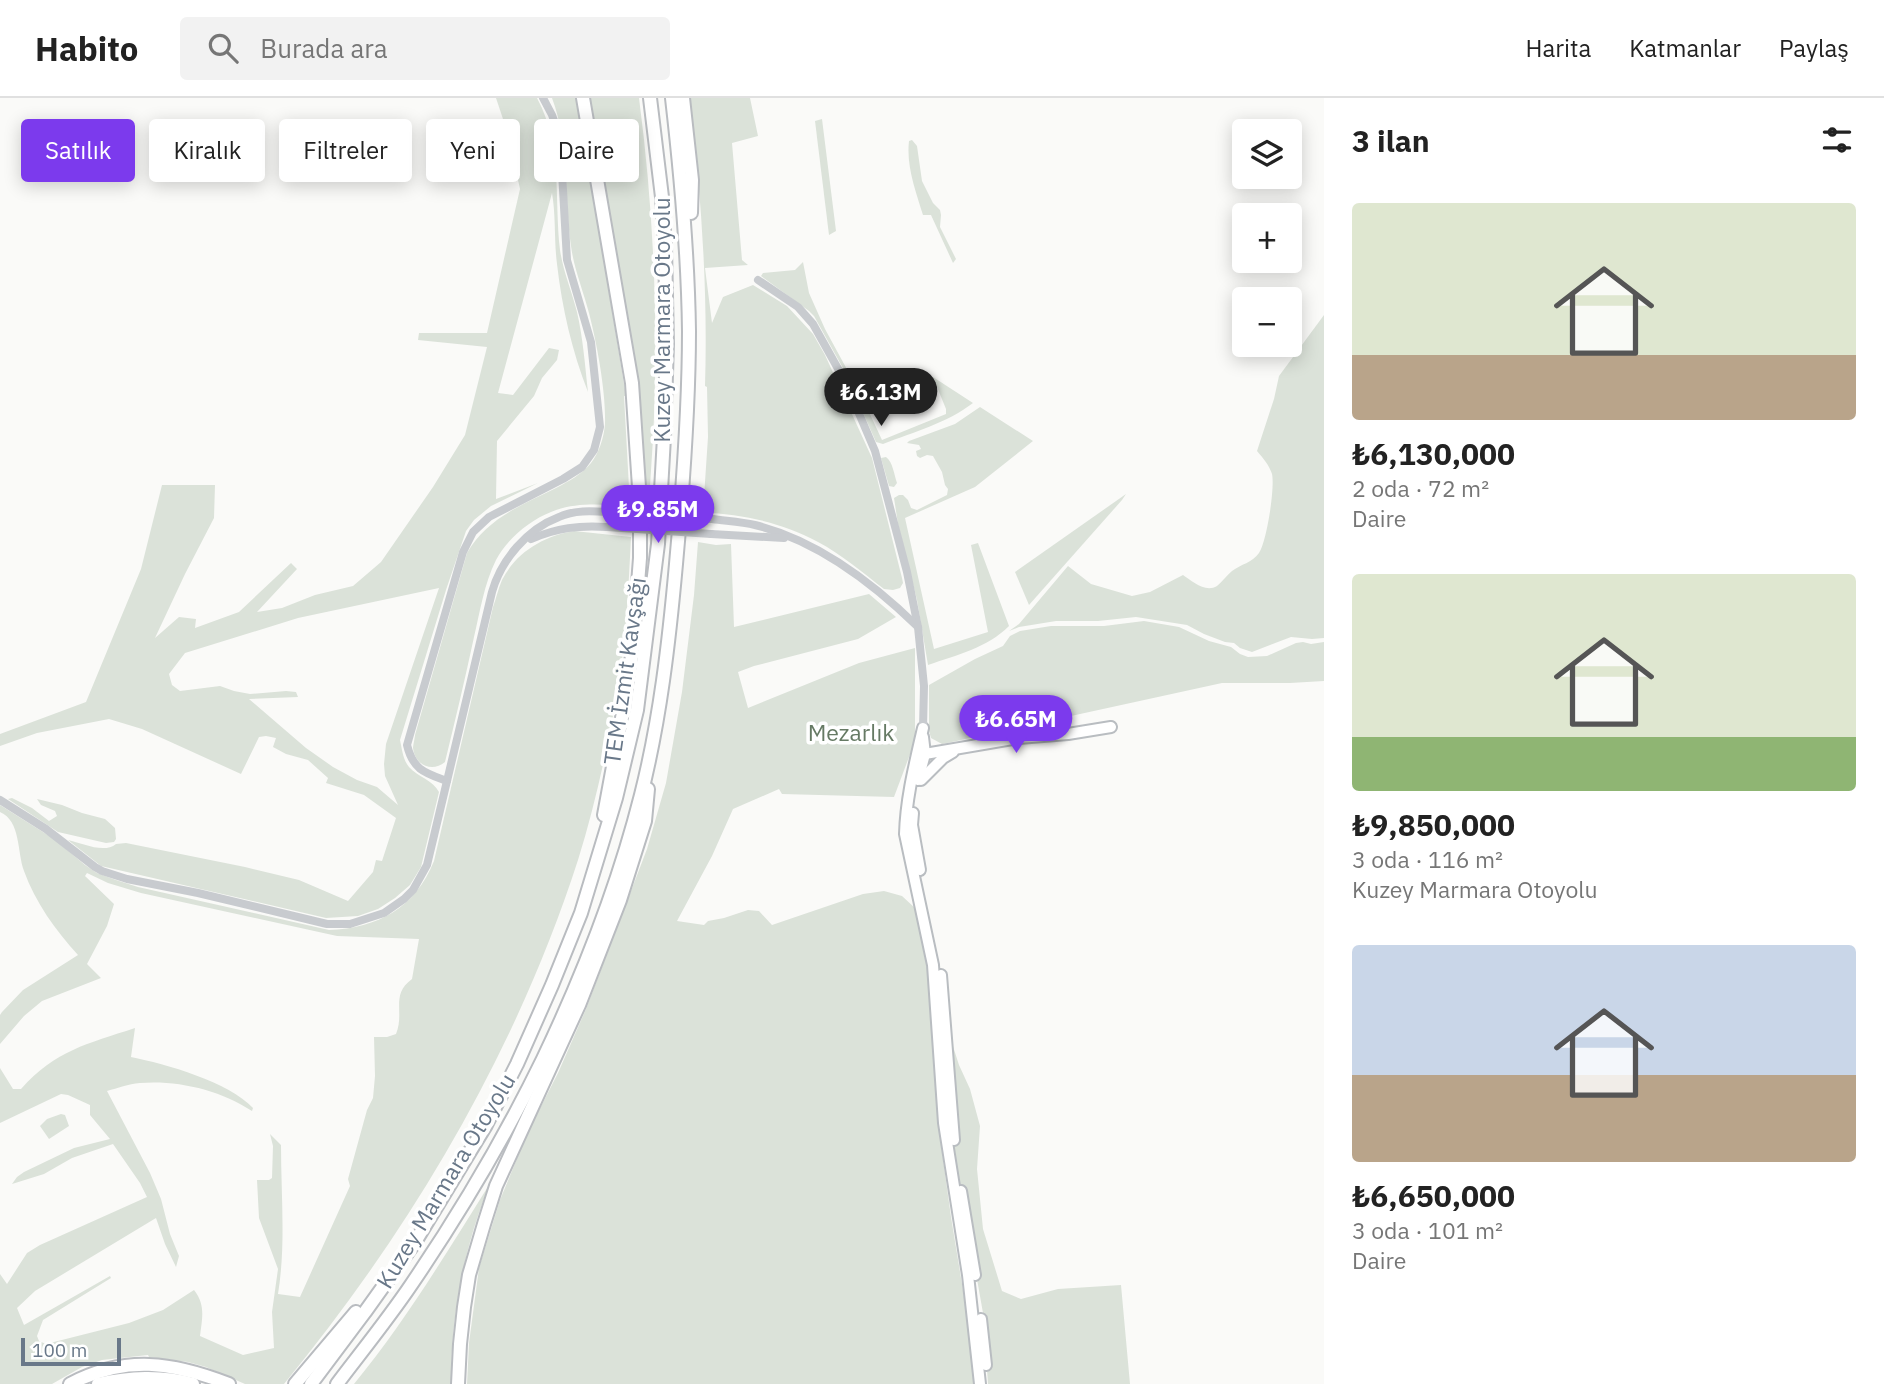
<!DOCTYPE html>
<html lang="tr">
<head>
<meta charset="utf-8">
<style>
	:root { --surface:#fff; --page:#f2f2f2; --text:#222; --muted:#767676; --line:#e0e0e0; --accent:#7c3aed }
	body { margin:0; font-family:"IBM Plex Sans",sans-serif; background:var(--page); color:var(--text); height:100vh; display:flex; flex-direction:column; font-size:26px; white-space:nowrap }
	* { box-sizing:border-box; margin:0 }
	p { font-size:23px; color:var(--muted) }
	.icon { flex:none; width:38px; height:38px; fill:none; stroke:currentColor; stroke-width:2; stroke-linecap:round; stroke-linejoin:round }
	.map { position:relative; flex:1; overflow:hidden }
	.drawer { display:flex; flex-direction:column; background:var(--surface); width:560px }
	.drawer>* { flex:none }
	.hud { position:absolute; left:21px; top:21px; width:665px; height:63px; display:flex; gap:14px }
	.fabs { position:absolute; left:1232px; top:21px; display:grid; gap:14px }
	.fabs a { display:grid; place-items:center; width:70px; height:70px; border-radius:7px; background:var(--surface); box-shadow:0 4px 18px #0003; font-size:35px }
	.scale { position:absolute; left:21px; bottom:18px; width:100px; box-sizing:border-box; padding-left:7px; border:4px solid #697889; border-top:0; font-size:19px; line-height:24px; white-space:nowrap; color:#697889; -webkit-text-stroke:5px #fff; paint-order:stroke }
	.price { position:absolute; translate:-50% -60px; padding:0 16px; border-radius:24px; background:var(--accent); color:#fff; font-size:23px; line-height:46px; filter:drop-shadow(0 2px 4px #0008) }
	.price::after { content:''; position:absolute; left:50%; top:42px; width:21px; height:16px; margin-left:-10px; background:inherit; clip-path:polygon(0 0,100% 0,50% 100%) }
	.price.current { background:#222; color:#fff }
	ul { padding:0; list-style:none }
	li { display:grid; align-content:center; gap:14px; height:371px; padding:0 28px }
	li span { display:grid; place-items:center; height:217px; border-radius:7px; color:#555 }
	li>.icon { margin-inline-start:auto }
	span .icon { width:126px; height:126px; fill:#fffc; stroke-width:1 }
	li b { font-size:30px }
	h2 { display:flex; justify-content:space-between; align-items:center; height:84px; padding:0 28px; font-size:30px }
	.pill { padding:0 24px; border-radius:7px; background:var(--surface); box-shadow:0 4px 18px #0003; font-size:24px; line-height:63px }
	.pill.current { background:var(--accent); color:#fff }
	header { display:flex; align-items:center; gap:42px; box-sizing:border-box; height:98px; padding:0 35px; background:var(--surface); border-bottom:2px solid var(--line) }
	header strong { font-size:33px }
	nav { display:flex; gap:38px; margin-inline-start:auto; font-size:24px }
	.search { width:490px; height:63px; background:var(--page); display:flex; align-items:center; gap:18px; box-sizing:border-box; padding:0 24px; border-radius:7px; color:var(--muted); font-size:26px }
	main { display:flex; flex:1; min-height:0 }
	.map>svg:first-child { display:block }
</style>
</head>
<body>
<header>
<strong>Habito</strong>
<div class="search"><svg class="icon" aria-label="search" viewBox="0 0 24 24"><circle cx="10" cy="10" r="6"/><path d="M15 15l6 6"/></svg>Burada ara</div>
<nav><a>Harita</a><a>Katmanlar</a><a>Paylaş</a></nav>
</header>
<main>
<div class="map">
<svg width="1324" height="1286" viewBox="0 0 1324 1286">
	<rect width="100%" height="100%" fill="#fafaf8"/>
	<g fill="#dbe2d9" fill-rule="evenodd">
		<path d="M496 0H537C563 48 554 100 560 152 563 173 572 194 577 214 583 240 585 267 588 294 572 253 562 210 557 166 554 143 556 118 552 95L498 295 513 297 549 250 559 252 557 262 542 280 534 298 497 343 496 401 538 385 491 408 474 422 466 433 446 492 400 642C402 651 403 662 409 669 418 679 433 682 439 694L421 769 410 787 395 800 378 811 358 818 326 820 101 768 68 742C82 745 104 756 116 746L126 745 245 769 299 782 348 803 373 774 376 762 382 763 396 720 364 697 326 685 328 680 308 662 286 656 273 649 276 640 266 638 259 639 241 676 142 631 109 621 37 635 0 648V636L86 604 141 471 162 387H215L214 420 185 476 155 540 179 519 196 521 195 530 239 514 291 465 297 471 257 514 282 510 315 497 353 488 381 464 433 389 465 337 487 249 418 242 419 235H487L520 91 508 36ZM439 490 386 646 384 666 385 678 398 707 377 689 357 682 333 669 306 650 249 601 298 599 296 594 286 593 250 596 234 593 220 588 180 593 172 587 169 576 185 555 298 520Z"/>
		<path d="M552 0H577L626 298H624L630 408C604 407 577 403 551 414 530 422 507 441 496 462 484 486 480 514 474 539 465 581 455 623 445 664 432 675 415 667 413 650 413 648 415 639 415 637L467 455C487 420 522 407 556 390 569 383 581 377 591 365 599 355 604 339 605 326 606 294 597 246 589 215 583 192 574 171 571 148 564 98 570 48 552 0Z"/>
		<path d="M589 0H639C653 106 658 213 654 319 653 349 650 380 649 410L646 409C641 271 611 136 589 0Z"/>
		<path d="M690 0H750L758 38 732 45 742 162 748 167 705 170 712 225 723 199 753 187 787 208 813 236 825 257 872 360 902 480 903 485 900 490 893 492 884 491C863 475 841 456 818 444 782 424 743 417 703 414L708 339 707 289 705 288C708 191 701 96 690 0Z"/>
		<polygon points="822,21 836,133 829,137 815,23"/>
		<path d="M912 42 917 48 922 83 933 105 940 112 941 117 940 129 956 161 953 165 931 117H923C916 94 906 68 909 43Z"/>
		<path d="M803 164 809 195 825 231 862 299 882 342 946 316V311L933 279 973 305C947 325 914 334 883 346L876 344 844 272 814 218 809 213 761 178 763 175 795 172Z"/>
		<path d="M1324 217V540L1312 541 1291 539 1252 554 1240 550 1234 545 1225 544 1204 536 1187 527 1136 519 1098 523H1056L1019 529 1009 533 1019 526 1068 468 1091 486 1132 498 1150 494 1183 477C1192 483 1205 495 1217 488 1222 484 1227 477 1232 473 1241 466 1252 465 1259 455 1267 443 1275 389 1272 376 1269 367 1263 360 1257 353L1274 301 1279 278Z"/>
		<path d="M980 309 1033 343 975 389 905 420 934 551 988 534 971 447 978 445 1009 528C987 550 957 557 928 567L917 502 898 426 894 400 899 397H903L908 402 911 410 917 412 947 397 948 391 945 387 942 374 933 358 927 357 920 360 917 358 916 353 921 351 919 347 907 345 909 343 955 326Z"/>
		<path d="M886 359C893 364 894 377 897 385L894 389 889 388 881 360Z"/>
		<polygon points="1126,396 1122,402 1029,507 1015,474"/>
		<path d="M574 433 631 439C628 501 625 563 612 623 603 670 592 717 578 762 516 954 412 1130 284 1286H245L206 1269 188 1264 149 1259 148 1257 102 1262 82 1269 52 1286H0V1176L7 1186 27 1155 40 1147 147 1099 140 1085 113 1046 72 1060 44 1076 12 1086 17 1079 24 1074 74 1050 110 1041 90 1017V1007L68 997 61 996 0 1025V970L13 991H21C56 952 87 946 135 930L131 959C166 966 229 984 253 1010L252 1013C220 992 178 982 140 985 128 986 118 990 107 993L150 1075 161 1101 170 1136 179 1158 176 1169 165 1146 156 1120 35 1193 17 1210 24 1227 110 1178 111 1180 43 1222 37 1238 39 1243 46 1246 129 1225 163 1212 194 1192C206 1207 202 1221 200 1238L243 1257 274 1250 272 1214 278 1171 259 1120 257 1082H269L272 1080 273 1048 270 1036 281 1047C281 1097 286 1147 278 1196L300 1199 350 1088 348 1081 367 1012 373 1000 375 978 374 939H387L396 936C405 914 390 897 412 881L419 841 337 838 141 795 108 785 87 775 85 778 114 806 107 828 87 866 101 880 42 903 24 918 0 946V917L2 914 23 892 78 857C56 833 35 804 24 773 17 754 21 723 0 714V707L54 741 85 767 97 775 116 782 138 789 329 832C378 830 415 810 434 763L493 509C496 501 498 491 502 482 516 454 544 438 574 433Z"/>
		<polygon points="698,444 716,447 731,446 734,529 869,496 896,519 858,541 754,568 738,574 748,610 859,565 915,550 915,643 894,699 782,696 779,691 733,711 712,758 677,823 704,827 708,823 724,820 748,812 759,813 772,827 863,796 884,793 902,798 915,810 930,885 938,1025 951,1119 971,1241 975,1286 467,1286 469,1245 479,1170 500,1102 528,1034 558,975 586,911 647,751 666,685 682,594 694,497"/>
		<polygon points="1144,523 1179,529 1209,543 1231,549 1240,556 1248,559 1267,558 1296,545 1303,544 1311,546 1324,544 1324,583 1290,585 1222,585 952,644 942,646 931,640 929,633 929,587 975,561 1003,548 1010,538 1020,533 1051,528 1104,528"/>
		<polygon points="12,700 32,710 49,723 57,718 55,713 41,707 37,701 62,707 82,715 105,721 115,730 116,741 114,744 106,745 58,734 8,701"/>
		<polygon points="949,936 959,967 970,991 980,1028 977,1071 983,1131 1002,1193 1021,1201 1058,1191 1121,1187 1130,1286 988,1286 983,1215 956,1063 952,1023"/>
		<polygon points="61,1016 65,1017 69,1028 49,1041 40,1028 47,1021"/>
		<path d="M489 1087C482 1106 475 1125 470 1144 457 1191 451 1238 451 1286H354C405 1224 447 1154 489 1087Z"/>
	</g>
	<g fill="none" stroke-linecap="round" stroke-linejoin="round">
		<g stroke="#b9bdc1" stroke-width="14">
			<g id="major">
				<path d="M923 630C915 665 906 700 905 736L933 867 944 1025 968 1177 980 1286"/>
				<polyline points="919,657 1019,640 1068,636 1111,629"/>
				<polyline points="918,682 925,656 923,639"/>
				<polyline points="921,682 943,660 953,654"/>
				<polyline points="913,715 912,727 920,772"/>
				<polyline points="941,877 954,1042"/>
				<polyline points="961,1093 975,1177"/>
				<polyline points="981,1221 986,1267"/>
			</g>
		</g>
		<g stroke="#b9bcc0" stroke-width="16">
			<g id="highway">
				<polyline points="583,0 632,285 640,404 640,460 633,551 624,609 604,717"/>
				<polyline points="683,0 692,82 691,115"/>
				<path d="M70 1286C125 1257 173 1264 229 1286"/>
				<path d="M98 1286C130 1279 160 1277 193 1286"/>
				<polyline points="295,1286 356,1214"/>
				<polyline points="311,1286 365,1214 415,1144 486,1027 517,966 552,887 581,815 616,700 637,612 658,446 664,339 667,246 665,149 662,99 650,0"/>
				<path d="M337 1286C362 1253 388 1221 411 1187 460 1115 505 1039 543 961 583 877 618 788 641 697 660 622 669 544 676 466 683 389 689 311 689 233 688 155 681 78 672 0"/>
				<polyline points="458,1286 460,1246 464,1209 469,1177 484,1126 496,1088 579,907 620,802 645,723 648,691"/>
			</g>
		</g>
		<g stroke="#c8cbcf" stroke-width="8">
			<polyline points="758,182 798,209 813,226 846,285 875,353 907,474 918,529 924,588 923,630"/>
			<path d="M712 421C726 423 741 424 755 427 816 442 874 486 918 529"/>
			<polyline points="711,436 784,440"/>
			<path d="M531 441C557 430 579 427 607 429"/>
			<path d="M447 683C425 675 413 672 407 647L463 454 473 434 489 419 563 381 582 369 594 352 600 329 591 244 567 162 562 74 557 31 552 17 543 0"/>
			<path d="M0 702 46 731 95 769 102 773 127 781 198 795 327 826H350L384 815 404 801 413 792 427 767 492 494C501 462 527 431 559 419 574 412 591 413 608 414"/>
		</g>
		<use href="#major" stroke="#fff" stroke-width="10"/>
		<use href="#highway" stroke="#fff" stroke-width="12"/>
		<g stroke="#c8cbcf" stroke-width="8">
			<polyline points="608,414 712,421"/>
			<polyline points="607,429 711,436"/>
		</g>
	</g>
	<g text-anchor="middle" stroke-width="7" stroke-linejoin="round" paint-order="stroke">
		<g font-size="23" fill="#697889" stroke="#fff">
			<text transform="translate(662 222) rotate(-90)" y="8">Kuzey Marmara Otoyolu</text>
			<text transform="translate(625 573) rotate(-82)" y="8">TEM İzmit Kavşağı</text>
			<text transform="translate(446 1083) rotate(-59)" y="8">Kuzey Marmara Otoyolu</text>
		</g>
		<g font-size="23" fill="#667a64" stroke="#fff">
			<text x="851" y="643">Mezarlık</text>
		</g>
	</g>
</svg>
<div class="fabs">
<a><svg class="icon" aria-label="layers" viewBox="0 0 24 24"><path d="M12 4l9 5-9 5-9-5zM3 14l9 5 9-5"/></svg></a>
<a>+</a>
<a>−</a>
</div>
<div class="scale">100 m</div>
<b class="price current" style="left:881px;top:330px">₺6.13M</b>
<b class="price" style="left:658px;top:447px">₺9.85M</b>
<b class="price" style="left:1016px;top:657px">₺6.65M</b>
<div class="hud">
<a class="pill current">Satılık</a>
<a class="pill">Kiralık</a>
<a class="pill">Filtreler</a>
<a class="pill">Yeni</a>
<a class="pill">Daire</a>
</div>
</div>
<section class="drawer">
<h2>3 ilan<svg class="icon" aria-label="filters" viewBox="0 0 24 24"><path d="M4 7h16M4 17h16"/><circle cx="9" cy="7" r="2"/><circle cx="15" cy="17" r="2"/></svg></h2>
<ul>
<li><span style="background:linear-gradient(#dfe7d0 70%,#b9a48a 0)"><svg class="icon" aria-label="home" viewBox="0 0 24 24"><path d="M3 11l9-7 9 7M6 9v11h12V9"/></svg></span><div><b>₺6,130,000</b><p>2 oda · 72 m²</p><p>Daire</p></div></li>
<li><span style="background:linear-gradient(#dfe7d0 75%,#8fb573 0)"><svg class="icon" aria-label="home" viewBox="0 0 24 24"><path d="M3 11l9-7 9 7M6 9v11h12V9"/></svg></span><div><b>₺9,850,000</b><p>3 oda · 116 m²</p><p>Kuzey Marmara Otoyolu</p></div></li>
<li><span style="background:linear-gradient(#c9d6e8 60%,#b9a48a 0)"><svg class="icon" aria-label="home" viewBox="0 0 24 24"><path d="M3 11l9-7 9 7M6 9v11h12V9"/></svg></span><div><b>₺6,650,000</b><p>3 oda · 101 m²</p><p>Daire</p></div></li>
</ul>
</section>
</main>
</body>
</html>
